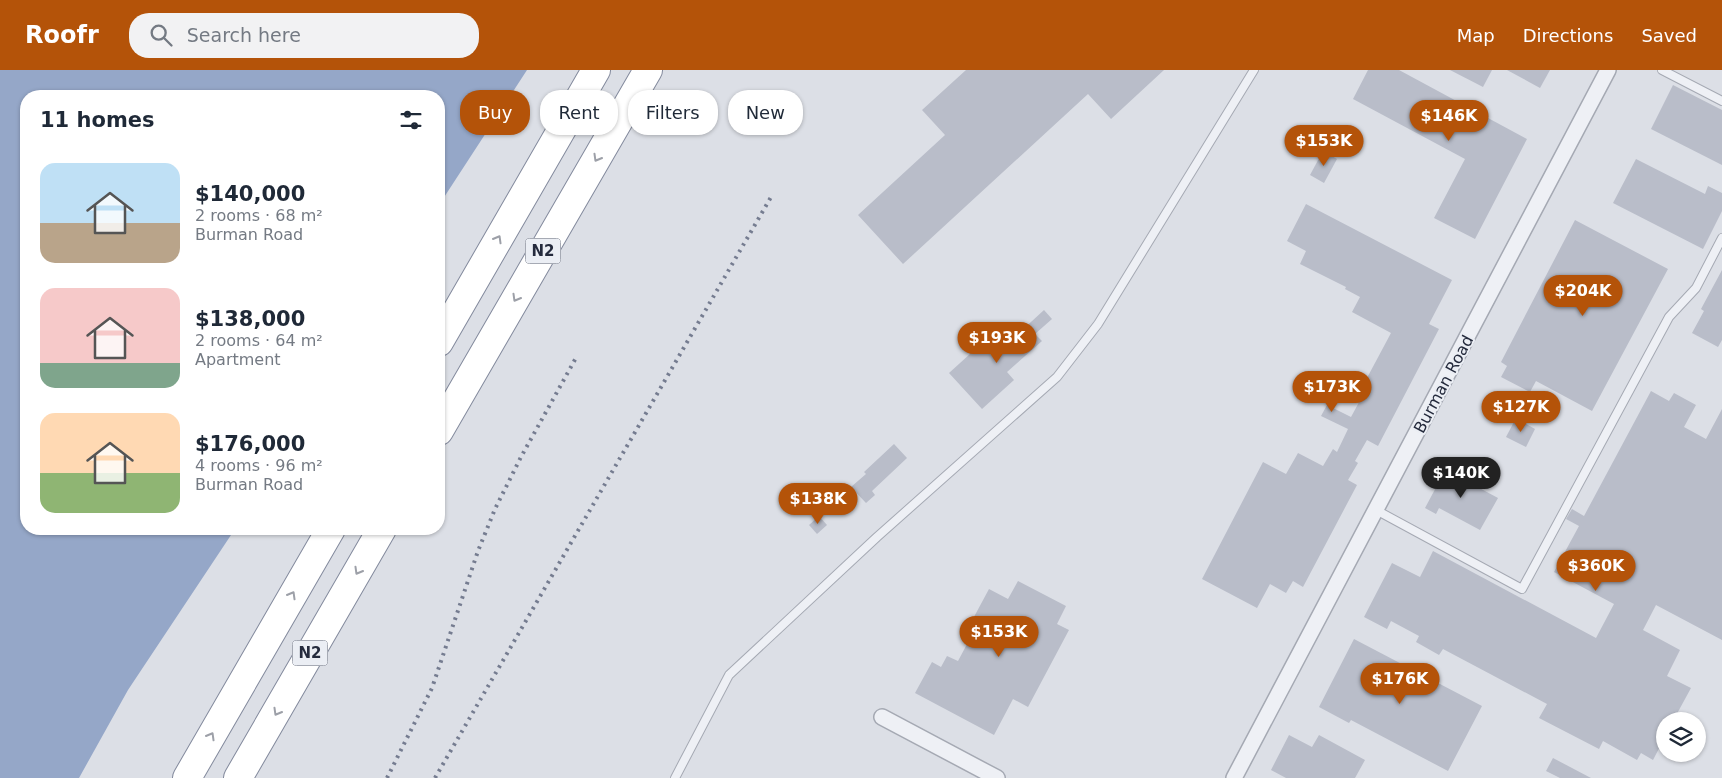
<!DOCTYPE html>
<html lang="en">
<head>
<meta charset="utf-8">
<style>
	:root { --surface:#fff; --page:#f2f2f3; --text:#1f2937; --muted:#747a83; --accent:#b45309 }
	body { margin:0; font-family:"DejaVu Sans",sans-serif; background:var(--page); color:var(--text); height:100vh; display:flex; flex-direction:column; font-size:19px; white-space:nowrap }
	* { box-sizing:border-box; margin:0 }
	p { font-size:16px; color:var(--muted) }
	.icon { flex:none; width:28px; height:28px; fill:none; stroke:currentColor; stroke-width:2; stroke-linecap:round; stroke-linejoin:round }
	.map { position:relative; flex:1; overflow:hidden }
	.panel { position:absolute; left:20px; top:20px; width:425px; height:445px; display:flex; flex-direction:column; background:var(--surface); border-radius:20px; box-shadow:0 1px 4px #0004 }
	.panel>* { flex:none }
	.top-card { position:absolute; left:460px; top:20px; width:475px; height:45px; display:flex; gap:10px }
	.buttons { position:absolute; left:1656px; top:642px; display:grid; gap:10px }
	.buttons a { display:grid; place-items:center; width:50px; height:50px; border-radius:50%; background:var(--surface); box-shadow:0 1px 4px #0004; font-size:25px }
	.price { position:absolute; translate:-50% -42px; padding:0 11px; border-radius:18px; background:var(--accent); color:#fff; font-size:16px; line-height:32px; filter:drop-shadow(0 1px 2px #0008) }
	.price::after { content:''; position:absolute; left:50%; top:30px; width:15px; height:11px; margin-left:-8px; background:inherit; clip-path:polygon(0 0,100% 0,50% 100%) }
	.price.on { background:#222; color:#fff }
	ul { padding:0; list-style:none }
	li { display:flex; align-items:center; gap:15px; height:125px; padding:0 20px }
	li span { display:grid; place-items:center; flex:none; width:140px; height:100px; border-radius:15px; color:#555 }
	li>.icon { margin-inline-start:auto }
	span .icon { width:60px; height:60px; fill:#fffc; stroke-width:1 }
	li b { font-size:21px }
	h2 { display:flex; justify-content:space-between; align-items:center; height:60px; padding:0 20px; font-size:21px }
	.tag { padding:0 18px; border-radius:20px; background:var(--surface); box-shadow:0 1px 4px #0004; font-size:18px; line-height:45px }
	.tag.on { background:var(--accent); color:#fff }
	header { display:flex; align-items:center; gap:30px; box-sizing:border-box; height:70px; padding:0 25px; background:var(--accent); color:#fff }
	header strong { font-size:24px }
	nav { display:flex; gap:28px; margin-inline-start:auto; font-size:18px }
	.search { width:350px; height:45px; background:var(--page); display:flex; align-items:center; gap:12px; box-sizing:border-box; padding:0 18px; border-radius:20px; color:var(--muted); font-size:19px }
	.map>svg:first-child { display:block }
</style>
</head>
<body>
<header>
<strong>Roofr</strong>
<div class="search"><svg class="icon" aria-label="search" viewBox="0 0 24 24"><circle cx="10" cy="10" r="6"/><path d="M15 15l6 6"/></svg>Search here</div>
<nav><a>Map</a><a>Directions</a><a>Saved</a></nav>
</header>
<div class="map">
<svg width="1722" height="708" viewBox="0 0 1722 708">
	<rect width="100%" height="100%" fill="#dcdfe6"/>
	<polygon fill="#95a7c8" points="0,0 527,0 439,135 439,26 26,26 26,459 235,459 128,620 79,708 0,708"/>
	<g fill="#b9bdc9">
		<polygon points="966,0 1164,0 1111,49 1088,24 903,194 858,145 945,65 922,40"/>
		<polygon points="1368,0 1399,0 1527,69 1475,169 1434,148 1465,89 1353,29"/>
		<polygon points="1450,0 1492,0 1483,17"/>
		<polygon points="1507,0 1550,0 1540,18"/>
		<polygon points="1673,15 1722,40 1722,95 1651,59"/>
		<polygon points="1323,81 1337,89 1324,113 1310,105"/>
		<polygon points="1636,89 1705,124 1708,116 1722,123 1722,141 1703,179 1613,133"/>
		<polygon points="1306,134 1452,210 1429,254 1439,259 1378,376 1367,370 1355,391 1358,393 1348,410 1357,415 1303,517 1293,511 1286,523 1270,514 1257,538 1202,509 1263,392 1286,404 1298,383 1323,396 1333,379 1337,382 1348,359 1321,346 1327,335 1351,347 1364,323 1360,321 1391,263 1352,242 1360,227 1345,219 1346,217 1300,194 1306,181 1287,171"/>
		<polygon points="1575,150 1668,199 1592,341 1536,311 1530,322 1501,307 1507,296 1501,292"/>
		<polygon points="1722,200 1722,270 1718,277 1692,263 1704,241 1701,239"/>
		<polygon points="1044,240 1052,249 1035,264 1042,271 1007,302 1014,310 982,339 949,303 981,274 993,287"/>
		<polygon points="1651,321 1669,331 1674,323 1696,335 1684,357 1706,369 1722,339 1722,570 1656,535 1643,560 1680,580 1667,606 1691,618 1673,651 1665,651 1665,667 1653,690 1641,683 1637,690 1603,671 1599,679 1539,648 1547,634 1443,579 1439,585 1416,572 1419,566 1391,551 1387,559 1364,547 1392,493 1420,507 1433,481 1596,568 1614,534 1554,502 1579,456 1566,449 1572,439 1584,446"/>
		<polygon points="1516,348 1535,359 1526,377 1506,367"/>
		<polygon points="894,374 907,388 872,421 875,425 866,433 851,417 866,404 864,402"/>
		<polygon points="1448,395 1459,401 1457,406 1498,428 1480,460 1439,438 1436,444 1425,438"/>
		<polygon points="819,446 827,455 817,464 809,455"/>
		<polygon points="1018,511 1066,536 1057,554 1069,560 1028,637 1013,629 994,665 915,623 932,592 941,597 947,586 958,591 974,561 968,558 989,519 1008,529"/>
		<polygon points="1354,569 1482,636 1448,701 1351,650 1349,653 1319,637"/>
		<polygon points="1289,665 1312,677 1319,665 1365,690 1355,708 1286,708 1271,700"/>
		<polygon points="1553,688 1591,708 1560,708 1546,701"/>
	</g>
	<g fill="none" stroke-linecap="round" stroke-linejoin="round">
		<g stroke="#a5a9b3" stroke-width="10">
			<g id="lane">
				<polyline points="1662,0 1722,31"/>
				<polyline points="1376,440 1522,519 1669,247 1696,218 1722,168"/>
				<polyline points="675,708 729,605 877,467 1057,307 1098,254 1254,0"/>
			</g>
		</g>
		<g stroke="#a5a9b3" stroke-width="18">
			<g id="street">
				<polyline points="882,647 997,708"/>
				<polyline points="1234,708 1608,0"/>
			</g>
		</g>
		<g stroke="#838a9d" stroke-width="30">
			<g id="highway">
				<polyline points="439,272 596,0"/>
				<polyline points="439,361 648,0"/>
				<polyline points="187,708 331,459"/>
				<polyline points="238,708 382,459"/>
			</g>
		</g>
		<use href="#lane" stroke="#eef0f5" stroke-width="8"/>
		<use href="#street" stroke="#eef0f5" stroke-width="15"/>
		<use href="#highway" stroke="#fff" stroke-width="28"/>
		<g stroke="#757c90" stroke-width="4" stroke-dasharray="2.5 5" stroke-linecap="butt">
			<polyline points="387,708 432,618 478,481 495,439 521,387 577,286"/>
			<polyline points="435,708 771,127"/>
		</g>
	</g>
	<defs><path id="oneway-chevron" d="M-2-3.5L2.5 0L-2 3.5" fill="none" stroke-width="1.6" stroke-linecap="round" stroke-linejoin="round" transform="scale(1.25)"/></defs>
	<g stroke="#9da0a8">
		<use href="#oneway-chevron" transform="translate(597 88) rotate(120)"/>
		<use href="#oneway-chevron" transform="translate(498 169) rotate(-60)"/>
		<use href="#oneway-chevron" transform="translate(516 228) rotate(120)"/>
		<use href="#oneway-chevron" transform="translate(358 501) rotate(120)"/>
		<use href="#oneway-chevron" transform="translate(292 525) rotate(-60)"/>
		<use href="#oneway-chevron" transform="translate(277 642) rotate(120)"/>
		<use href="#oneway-chevron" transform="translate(211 666) rotate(-60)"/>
	</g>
	<g text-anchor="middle" stroke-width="4" stroke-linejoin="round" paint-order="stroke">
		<g fill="#ebeef4" stroke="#606674" stroke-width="1">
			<rect x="525.5" y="168.5" width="35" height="25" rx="4"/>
			<rect x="292.5" y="570.5" width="35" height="25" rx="4"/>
		</g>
		<g font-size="15" font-weight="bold" fill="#252b3d">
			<text x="543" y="186">N2</text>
			<text x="310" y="588">N2</text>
		</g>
		<g font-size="16" fill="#252b3d" stroke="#ebeef4">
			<text transform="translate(1443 314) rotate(-62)" y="6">Burman Road</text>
		</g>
	</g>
</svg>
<div class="buttons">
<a><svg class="icon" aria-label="layers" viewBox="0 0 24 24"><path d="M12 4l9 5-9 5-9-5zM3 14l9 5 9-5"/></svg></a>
</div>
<b class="price" style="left:1449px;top:72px">$146K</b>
<b class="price" style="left:1324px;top:97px">$153K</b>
<b class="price" style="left:1583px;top:247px">$204K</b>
<b class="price" style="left:997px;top:294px">$193K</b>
<b class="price" style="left:1332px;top:343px">$173K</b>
<b class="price" style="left:1521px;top:363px">$127K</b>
<b class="price on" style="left:1461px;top:429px">$140K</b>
<b class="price" style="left:818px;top:455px">$138K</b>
<b class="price" style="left:1596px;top:522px">$360K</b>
<b class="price" style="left:999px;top:588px">$153K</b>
<b class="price" style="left:1400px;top:635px">$176K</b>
<div class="top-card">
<a class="tag on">Buy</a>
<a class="tag">Rent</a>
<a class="tag">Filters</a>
<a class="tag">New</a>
</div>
<section class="panel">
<h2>11 homes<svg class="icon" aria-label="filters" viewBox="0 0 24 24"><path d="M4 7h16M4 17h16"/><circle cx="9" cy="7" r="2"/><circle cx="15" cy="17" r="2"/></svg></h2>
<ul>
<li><span style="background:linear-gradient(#bfe0f5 60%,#b9a48a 0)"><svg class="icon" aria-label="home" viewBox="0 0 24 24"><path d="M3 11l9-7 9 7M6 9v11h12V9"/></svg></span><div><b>$140,000</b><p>2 rooms · 68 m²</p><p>Burman Road</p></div></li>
<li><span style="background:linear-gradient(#f6c9c9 75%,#7fa58c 0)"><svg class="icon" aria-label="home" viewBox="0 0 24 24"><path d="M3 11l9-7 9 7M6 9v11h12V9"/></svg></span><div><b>$138,000</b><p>2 rooms · 64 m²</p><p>Apartment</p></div></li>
<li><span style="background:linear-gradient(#ffd9b3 60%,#8fb573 0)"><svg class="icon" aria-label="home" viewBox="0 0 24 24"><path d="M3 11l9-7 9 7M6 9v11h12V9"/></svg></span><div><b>$176,000</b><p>4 rooms · 96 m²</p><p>Burman Road</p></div></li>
</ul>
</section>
</div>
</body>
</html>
